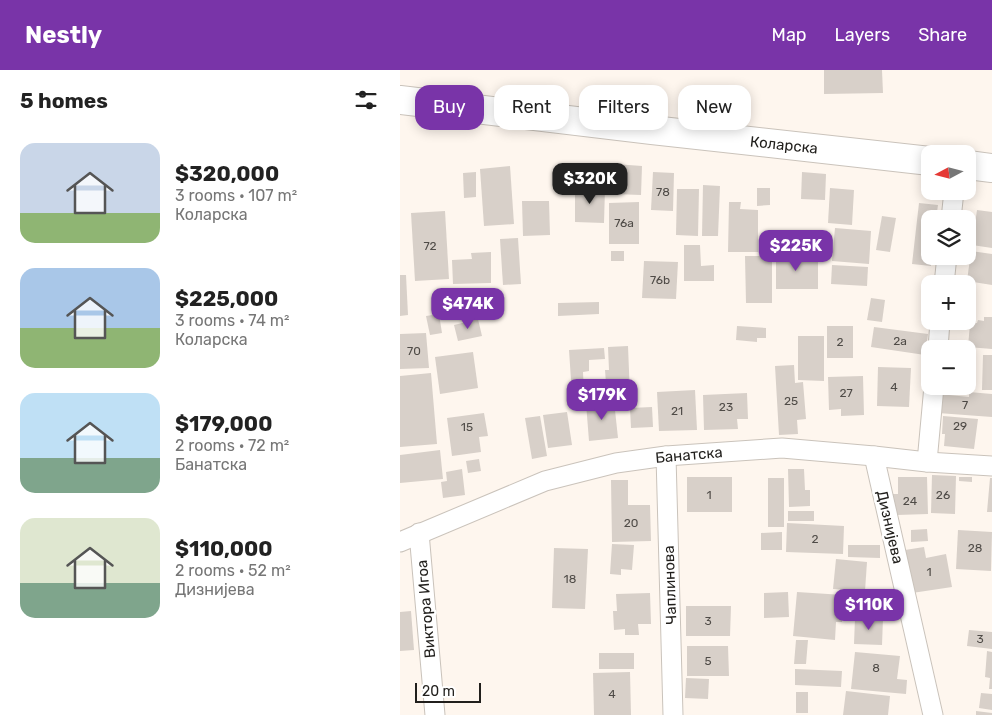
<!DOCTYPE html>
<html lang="en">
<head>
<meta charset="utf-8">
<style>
	:root { --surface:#fff; --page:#f2f2f2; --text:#222; --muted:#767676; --accent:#7934a8 }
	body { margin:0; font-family:Rubik,sans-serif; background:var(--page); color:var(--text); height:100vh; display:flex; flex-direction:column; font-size:19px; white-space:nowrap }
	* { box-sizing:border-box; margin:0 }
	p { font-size:16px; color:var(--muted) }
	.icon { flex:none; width:28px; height:28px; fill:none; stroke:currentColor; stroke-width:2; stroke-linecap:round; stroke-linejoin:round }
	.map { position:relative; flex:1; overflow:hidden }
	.details { display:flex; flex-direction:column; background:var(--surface); width:400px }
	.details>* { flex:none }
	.top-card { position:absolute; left:15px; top:15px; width:475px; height:45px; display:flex; gap:10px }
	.needle { width:32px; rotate:263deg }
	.tools { position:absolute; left:521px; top:75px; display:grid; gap:10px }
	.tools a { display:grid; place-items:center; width:55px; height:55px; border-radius:10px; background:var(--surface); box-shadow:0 2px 12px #0003; font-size:25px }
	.scale { position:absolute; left:15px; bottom:12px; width:66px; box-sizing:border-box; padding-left:5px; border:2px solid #211f1c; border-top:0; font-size:14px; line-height:18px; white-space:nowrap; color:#211f1c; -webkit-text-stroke:4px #fff; paint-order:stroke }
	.price { position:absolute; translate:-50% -42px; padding:0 11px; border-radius:10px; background:var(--accent); color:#fff; font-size:16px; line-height:32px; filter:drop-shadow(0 1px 2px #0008) }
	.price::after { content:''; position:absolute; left:50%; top:30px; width:15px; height:11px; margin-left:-8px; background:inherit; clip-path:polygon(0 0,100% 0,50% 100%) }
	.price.selected { background:#222; color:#fff }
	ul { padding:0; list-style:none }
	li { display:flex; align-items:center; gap:15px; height:125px; padding:0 20px }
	li span { display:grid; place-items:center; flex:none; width:140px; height:100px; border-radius:15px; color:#555 }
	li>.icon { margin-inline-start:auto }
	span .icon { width:60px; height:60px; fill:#fffc; stroke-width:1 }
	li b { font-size:21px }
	h2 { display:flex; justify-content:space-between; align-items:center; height:60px; padding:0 20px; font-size:21px }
	.pill { padding:0 18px; border-radius:15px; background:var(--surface); box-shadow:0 2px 12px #0003; font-size:18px; line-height:45px }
	.pill.selected { background:var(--accent); color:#fff }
	header { display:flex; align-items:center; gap:30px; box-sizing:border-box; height:70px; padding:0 25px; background:var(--accent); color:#fff }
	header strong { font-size:24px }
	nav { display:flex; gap:28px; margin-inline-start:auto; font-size:18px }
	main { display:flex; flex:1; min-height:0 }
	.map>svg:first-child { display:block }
</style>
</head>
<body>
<header>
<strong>Nestly</strong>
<nav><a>Map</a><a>Layers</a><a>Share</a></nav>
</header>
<main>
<section class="details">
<h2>5 homes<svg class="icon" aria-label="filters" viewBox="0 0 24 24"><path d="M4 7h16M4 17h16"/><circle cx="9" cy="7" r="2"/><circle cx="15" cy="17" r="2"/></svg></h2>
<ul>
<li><span style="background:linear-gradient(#c9d6e8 70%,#8fb573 0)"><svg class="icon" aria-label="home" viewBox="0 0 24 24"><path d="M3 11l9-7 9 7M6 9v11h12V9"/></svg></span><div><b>$320,000</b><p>3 rooms · 107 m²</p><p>Коларска</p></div></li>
<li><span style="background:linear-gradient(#a9c7e8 60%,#8fb573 0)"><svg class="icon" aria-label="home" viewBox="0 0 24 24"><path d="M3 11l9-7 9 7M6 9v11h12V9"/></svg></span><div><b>$225,000</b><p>3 rooms · 74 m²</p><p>Коларска</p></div></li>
<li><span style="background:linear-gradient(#bfe0f5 65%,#7fa58c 0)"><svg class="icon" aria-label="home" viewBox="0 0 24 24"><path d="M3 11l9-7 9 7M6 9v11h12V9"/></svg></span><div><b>$179,000</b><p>2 rooms · 72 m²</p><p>Банатска</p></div></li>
<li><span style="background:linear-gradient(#dfe7d0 65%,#7fa58c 0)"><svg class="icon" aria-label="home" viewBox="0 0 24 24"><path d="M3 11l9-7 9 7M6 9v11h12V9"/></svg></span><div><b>$110,000</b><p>2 rooms · 52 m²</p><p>Дизнијева</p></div></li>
</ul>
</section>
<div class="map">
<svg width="592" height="645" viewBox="0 0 592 645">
	<rect width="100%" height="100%" fill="#fef6ee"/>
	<g fill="#d8d0c9">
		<polygon points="424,0 482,0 483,23 424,24"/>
		<polygon points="215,94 242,96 241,125 213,124"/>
		<polygon points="110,96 114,154 84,156 80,99"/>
		<polygon points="76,102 76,127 64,128 63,103"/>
		<polygon points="253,102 274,103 273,141 251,140"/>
		<polygon points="402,102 426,104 425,130 401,129"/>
		<polygon points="303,115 320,116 318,166 302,166"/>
		<polygon points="175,118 205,118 204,153 175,152"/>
		<polygon points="357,118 370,118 370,135 357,136"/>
		<polygon points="430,118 454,120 452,155 428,153"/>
		<polygon points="277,119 299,119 298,166 276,165"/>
		<polygon points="122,131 149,131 150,165 123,166"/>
		<polygon points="239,132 239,174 209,174 209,133"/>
		<polygon points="329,132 341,132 340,139 358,140 358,182 328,182"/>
		<polygon points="519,133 538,135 536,149 530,149 530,186 532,186 531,196 512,194"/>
		<polygon points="577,140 592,142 592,178 572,175"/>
		<polygon points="45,141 49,209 15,211 11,143"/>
		<polygon points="482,146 496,148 490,182 476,180"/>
		<polygon points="435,158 471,161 469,194 432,191"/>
		<polygon points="118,168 121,214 103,215 100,169"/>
		<polygon points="284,175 300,175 301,196 314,195 314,211 284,211"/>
		<rect x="211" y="181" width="13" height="10"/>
		<polygon points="571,181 592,184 592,215 567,211"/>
		<polygon points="91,182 91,213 53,214 52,190 72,189 71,183"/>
		<polygon points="376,182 405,183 405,192 418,192 418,219 376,219"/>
		<polygon points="345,186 372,186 372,233 346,233"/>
		<polygon points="244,191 278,192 276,229 242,228"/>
		<polygon points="432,195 468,197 467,216 431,214"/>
		<polygon points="0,205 6,205 8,245 0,246"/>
		<polygon points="471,228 485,230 482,252 467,250"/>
		<polygon points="199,232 199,244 158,246 158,233"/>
		<polygon points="39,244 42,263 30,265 26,246"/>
		<polygon points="584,247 592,247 592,279 568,277 570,253 577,253 578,250 584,251"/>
		<polygon points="78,249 82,266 58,271 54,255"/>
		<polygon points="337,256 366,258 366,268 357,268 357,272 336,270"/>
		<rect x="427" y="256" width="26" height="32"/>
		<polygon points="474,257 528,264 525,285 471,277"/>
		<polygon points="26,263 29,298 0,299 0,264"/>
		<polygon points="398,266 424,266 424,311 398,310"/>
		<polygon points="228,276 230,326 207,327 205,300 209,300 208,277"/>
		<polygon points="204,278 205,289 189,290 189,301 183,302 184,324 172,325 169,280"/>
		<polygon points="73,282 78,318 40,324 35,287"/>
		<polygon points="583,285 592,285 592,320 582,320"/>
		<polygon points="394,295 395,313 403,312 406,349 397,350 398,364 379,365 375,296"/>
		<polygon points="478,297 511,298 509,337 477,336"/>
		<polygon points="31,303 37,374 0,377 0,306"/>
		<polygon points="463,306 464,345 441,346 441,339 429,340 428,307"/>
		<polygon points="295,320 297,360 259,361 257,322"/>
		<polygon points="569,322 592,324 592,347 538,343 539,324 569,327"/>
		<polygon points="347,323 348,349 337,349 338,359 304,360 303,325"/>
		<polygon points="214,331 218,368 189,371 186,333"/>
		<polygon points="252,337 253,357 231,358 230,338"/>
		<polygon points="167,342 172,375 148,378 143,345"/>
		<polygon points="84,343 88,366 79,367 81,382 52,386 47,348"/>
		<polygon points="140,346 147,386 132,389 125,348"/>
		<polygon points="543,346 578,349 574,379 544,376 545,364 542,364"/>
		<polygon points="40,380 43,409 0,413 0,385"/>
		<polygon points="79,389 81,401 68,403 66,391"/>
		<polygon points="62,399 65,425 43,428 41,412 47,411 46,402"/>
		<polygon points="388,399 404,399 405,420 410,420 410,436 389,437"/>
		<polygon points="532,405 556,406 555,444 531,443"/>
		<rect x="287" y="407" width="45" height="35"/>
		<polygon points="498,407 527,407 528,444 497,445 497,439 493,439 493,424 498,424"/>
		<polygon points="559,407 572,407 572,412 559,411"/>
		<rect x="368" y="408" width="16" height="49"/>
		<polygon points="590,408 592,408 592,442 587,442"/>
		<polygon points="211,410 228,410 228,435 250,435 251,471 212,472"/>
		<rect x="388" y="441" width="26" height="10"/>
		<polygon points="387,453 444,456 443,484 386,482"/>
		<polygon points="527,459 528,471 511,472 511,460"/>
		<polygon points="558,460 592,462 591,501 556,499"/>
		<polygon points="382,462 382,480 361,480 361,463"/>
		<polygon points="212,474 234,475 232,500 221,499 221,505 210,504"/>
		<polygon points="448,475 480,475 480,488 448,487"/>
		<polygon points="524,477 526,488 546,484 552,517 512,523 505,480"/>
		<polygon points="154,478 188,479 185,539 152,538"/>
		<polygon points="436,489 467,492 465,521 433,519"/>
		<polygon points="388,522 389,547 364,548 364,523"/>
		<polygon points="397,522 459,526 458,546 443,544 442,552 436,552 435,570 393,566"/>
		<polygon points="250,523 251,554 238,554 239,565 225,565 225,559 214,560 213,541 217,541 216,524"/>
		<polygon points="286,536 331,536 330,566 286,566"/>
		<polygon points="11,541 14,580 0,581 0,542"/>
		<polygon points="455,548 483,548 482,575 454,574"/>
		<polygon points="569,560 592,562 592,579 567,576"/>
		<polygon points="396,570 408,570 406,594 394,594"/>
		<polygon points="287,576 328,576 329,606 287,606"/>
		<polygon points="587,581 592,582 592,619 589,619 590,608 585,607"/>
		<polygon points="455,582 500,586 497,609 507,610 506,624 451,619"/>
		<rect x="199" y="583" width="35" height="16"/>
		<polygon points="395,599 442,601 441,617 395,615"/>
		<polygon points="230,602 231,645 194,645 193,603"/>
		<polygon points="286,608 309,609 308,629 285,628"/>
		<polygon points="446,621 490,626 488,645 443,645"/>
		<rect x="396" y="622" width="12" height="21"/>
		<polygon points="581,623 592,624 592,640 579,638"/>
		<polygon points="576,641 592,643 592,645 576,645"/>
	</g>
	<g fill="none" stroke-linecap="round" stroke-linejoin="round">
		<g stroke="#cac3bb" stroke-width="21">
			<g id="street">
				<polyline points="551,149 554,121"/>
				<polyline points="544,214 547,186"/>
				<polyline points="538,279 540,251"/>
				<polyline points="266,386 273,645"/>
				<polyline points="474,386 533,645"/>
				<polyline points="527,392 534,316"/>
				<polyline points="19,463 35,645"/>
				<polyline points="0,472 145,411 216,393 266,386 382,378 474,386 527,392 592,396"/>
			</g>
		</g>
		<g stroke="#cac3bb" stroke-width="30">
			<g id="secondary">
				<polyline points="0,30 252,60 530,91"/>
				<polyline points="568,95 592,98"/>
			</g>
		</g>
		<use href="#street" stroke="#fff" stroke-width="19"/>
		<use href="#secondary" stroke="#fff" stroke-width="28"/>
	</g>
	<g text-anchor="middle" stroke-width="5" stroke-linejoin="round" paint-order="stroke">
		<g font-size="12" fill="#4f4b47">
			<text x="263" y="126">78</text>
			<text x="224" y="157">76a</text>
			<text x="30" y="180">72</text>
			<text x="260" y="214">76b</text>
			<text x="500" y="275">2a</text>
			<text x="440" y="276">2</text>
			<text x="14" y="285">70</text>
			<text x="494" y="321">4</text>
			<text x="446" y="327">27</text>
			<text x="391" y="335">25</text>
			<text x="565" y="339">7</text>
			<text x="326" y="341">23</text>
			<text x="277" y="345">21</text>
			<text x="560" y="360">29</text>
			<text x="67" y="361">15</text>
			<text x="309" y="429">1</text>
			<text x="543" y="429">26</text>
			<text x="510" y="435">24</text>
			<text x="231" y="457">20</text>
			<text x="415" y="473">2</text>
			<text x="575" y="482">28</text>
			<text x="529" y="506">1</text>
			<text x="170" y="513">18</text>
			<text x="308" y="555">3</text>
			<text x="580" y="573">3</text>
			<text x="308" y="595">5</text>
			<text x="476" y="602">8</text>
			<text x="212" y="628">4</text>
		</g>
		<g font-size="15" fill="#211f1c" stroke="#fff">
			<text transform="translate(384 75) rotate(6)" y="5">Коларска</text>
			<text transform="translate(289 385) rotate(-5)" y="5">Банатска</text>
			<text transform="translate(490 457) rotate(77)" y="5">Дизнијева</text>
			<text transform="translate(270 515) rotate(-92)" y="5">Чаплинова</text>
			<text transform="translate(26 539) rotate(-95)" y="5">Виктора Игоа</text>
		</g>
	</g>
</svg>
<div class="tools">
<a><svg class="needle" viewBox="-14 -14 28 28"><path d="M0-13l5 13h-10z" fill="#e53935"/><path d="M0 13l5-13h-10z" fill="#767676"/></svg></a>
<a><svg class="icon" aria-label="layers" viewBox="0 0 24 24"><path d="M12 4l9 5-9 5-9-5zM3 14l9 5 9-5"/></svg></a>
<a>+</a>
<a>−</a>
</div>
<div class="scale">20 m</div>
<b class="price selected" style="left:190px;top:135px">$320K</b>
<b class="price" style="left:396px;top:202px">$225K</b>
<b class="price" style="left:68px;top:260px">$474K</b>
<b class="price" style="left:202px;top:351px">$179K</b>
<b class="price" style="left:469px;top:561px">$110K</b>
<div class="top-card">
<a class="pill selected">Buy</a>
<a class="pill">Rent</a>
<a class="pill">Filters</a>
<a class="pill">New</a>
</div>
</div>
</main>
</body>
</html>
